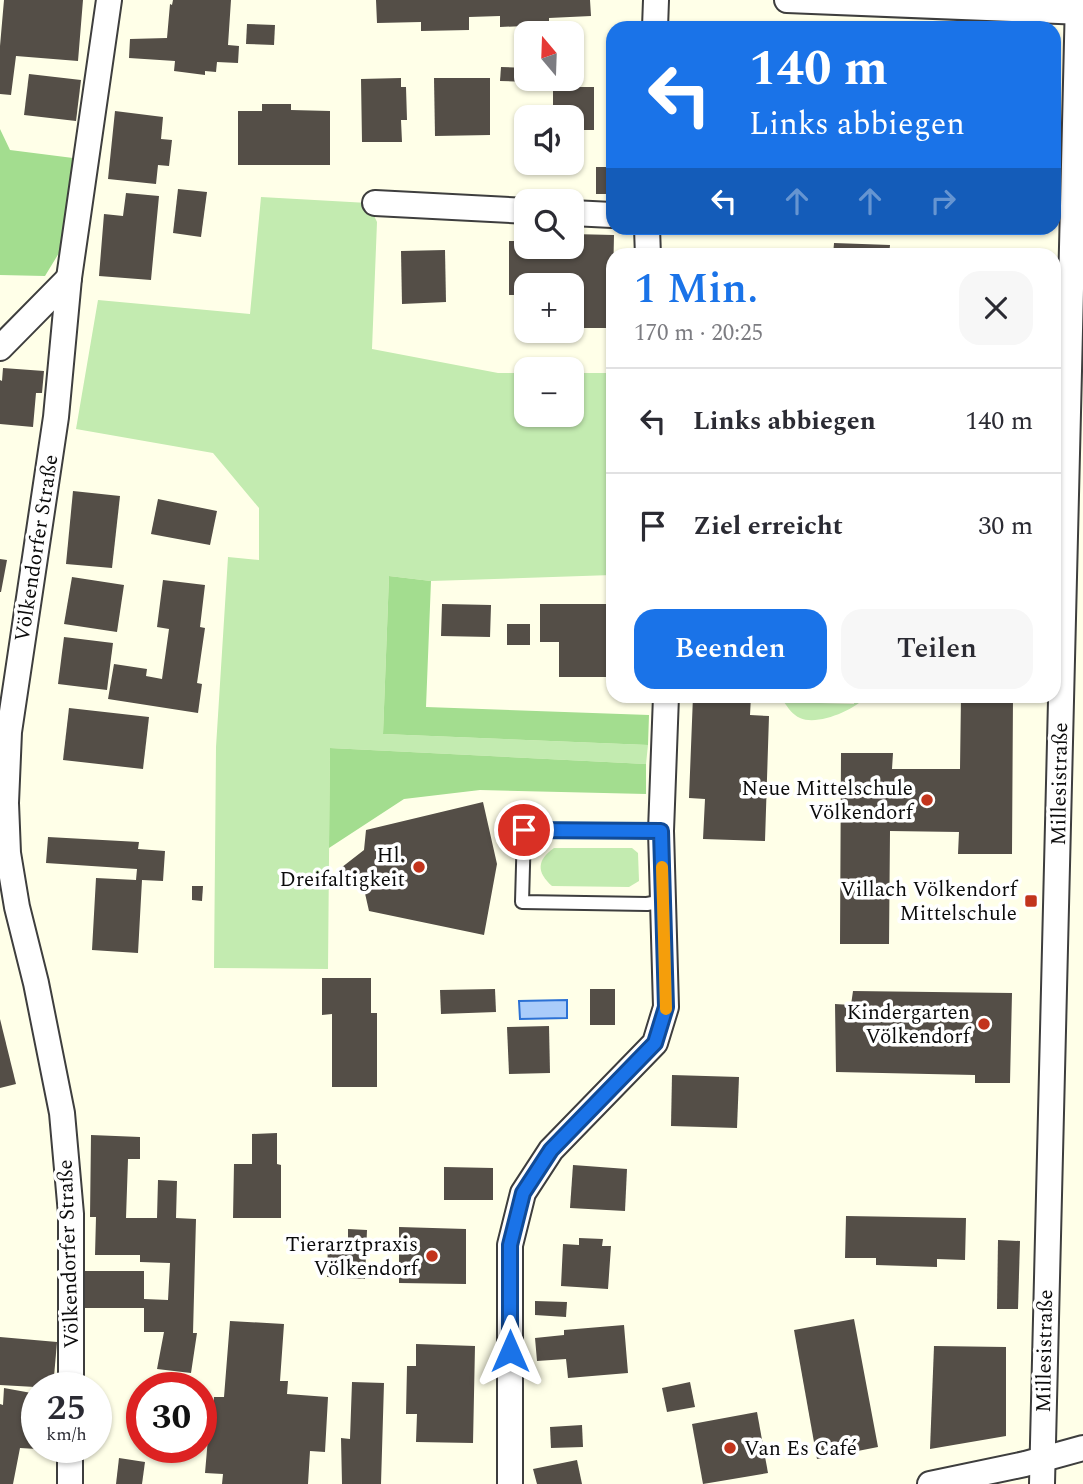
<!DOCTYPE html>
<html lang="de">
<meta charset="utf-8">
<style>
:root{--surface:#fff;--page:#f7f7f7;--text:#2b2b33;--muted:#7c7c81;--line:#e1e1e2;--accent:#1a73e8}
body{margin:0;font-family:Spectral,serif;background:var(--page);color:var(--text);height:100vh;display:flex;flex-direction:column;font-size:26px;white-space:nowrap}
*{box-sizing:border-box;margin:0}
p{font-size:23px;color:var(--muted)}
.icon{flex:none;width:38px;height:38px;fill:none;stroke:currentColor;stroke-width:2;stroke-linecap:round;stroke-linejoin:round}
.map{position:relative;flex:1;overflow:hidden}
.drawer{position:absolute;left:606px;top:248px;width:455px;height:455px;display:flex;flex-direction:column;background:var(--surface);border-radius:21px;box-shadow:0 2px 5px #0004}
.drawer>*{flex:none}
.guide{position:absolute;left:606px;top:21px;width:455px;height:214px;border-radius:21px;box-shadow:0 2px 5px #0004;background:#1a73e8;color:#fff;overflow:hidden}
.needle{width:46px;rotate:341deg}
.controls{position:absolute;left:514px;top:21px;display:grid;gap:14px}
.controls a{display:grid;place-items:center;width:70px;height:70px;border-radius:14px;background:var(--surface);box-shadow:0 2px 5px #0004;font-size:35px}
.speed{position:absolute;left:21px;top:1372px;display:flex;gap:14px;font-size:35px;font-weight:700;text-align:center}
.speed>*{display:grid;place-content:center;width:91px;height:91px;border-radius:50%;background:var(--surface);box-shadow:0 2px 5px #0004;line-height:1}
.speed small{font-size:18px;font-weight:400}
.speed .limit{border:10px solid #d22;background:#fff;color:#111}
.pin{position:absolute;display:grid;place-items:center;width:60px;height:60px;color:#fff;margin:-30px;border:4px solid #fff;border-radius:50%;box-shadow:0 2px 7px #0007}
.me{position:absolute;width:77px;margin:-38px;rotate:0deg;stroke-linejoin:round;filter:drop-shadow(0 0 5px #0008)}
.turn{display:flex;align-items:center;gap:24px;height:147px;padding:0 28px;font-size:32px}
.turn .icon{width:91px;height:91px;stroke-width:2.5}
.turn b{display:block;font-size:49px;line-height:60px}
.lanes{display:flex;align-items:center;height:66px;padding:0 28px;background:#0003;justify-content:center;gap:35px;direction:ltr}
.lanes .off{opacity:.35}
.round{display:grid;place-items:center;flex:none;width:74px;height:74px;border-radius:21px;background:var(--page)}
.summary{display:flex;align-items:center;justify-content:space-between;height:119px;padding:0 28px}
h1{font-size:42px;font-weight:600;line-height:52px;color:var(--accent)}
.cta{display:flex;gap:14px;margin-top:auto;padding:14px 28px}
.cta a{flex:1;height:80px;border-radius:21px;background:var(--accent);color:#fff;font-size:28px;font-weight:600;line-height:80px;text-align:center}
.cta a+a{background:var(--page);color:var(--text)}
ul{padding:0;list-style:none}
li{display:flex;align-items:center;gap:21px;height:105px;padding:0 28px;border-top:2px solid var(--line)}
li div{flex:1}
li b{display:block;font-size:26px}
li em{font-style:normal}
.map>svg:first-child{display:block}
.green{fill:#c3ebb0}
.forest{fill:#a3dd8f}
.water{fill:#aaccfa;stroke:#2c71d5;stroke-width:2}
.building{fill:#544e47}
.lines{fill:none;stroke-linecap:round;stroke-linejoin:round}
.lane-casing{stroke:#3e3e3e;stroke-width:16}
.street-casing{stroke:#3e3e3e;stroke-width:28}
.lane{stroke:#fff;stroke-width:12}
.street{stroke:#fff;stroke-width:24}
.route-casing{stroke:#114b97;stroke-width:18}
.route{stroke:#1a73e8;stroke-width:12}
.slow{stroke:#f59e0b;stroke-width:12}
.poi-dot{fill:#c2341c;stroke:#fff;stroke-width:2.5}
.labels{text-anchor:middle;stroke-width:7;stroke-linejoin:round;paint-order:stroke}
.street-label{font-size:21px;fill:#0b0b0b;stroke:#fff}
.poi-label{font-size:21px;fill:#0b0b0b;stroke:#fff;text-anchor:end}
</style>
<div class="map">
<svg width="1083" height="1484" viewBox="0 0 1083 1484">
<rect width="100%" height="100%" fill="#ffffe8"/>
<!-- green -->
<g class="green">
<polygon points="261,197 368,203 377,222 372,349 498,373 527,373 527,415 572,415 572,373 612,373 612,575 431,581 389,576 383,734 648,745 646,764 330,748 328,969 214,968 216,747 228,557 259,560 259,508 213,453 76,429 98,300 250,314"/>
<path d="M854,697H866C854,710 818,726 800,718C793,715 788,708 784,702L854,704Z"/>
<path d="M554,848H632L638,853L639,881L629,887L552,886C536,872 537,860 554,848Z"/>
</g>
<!-- forest -->
<g class="forest">
<polygon points="0,129 10,150 73,158 62,248 45,276 0,275"/>
<polygon points="389,576 431,581 426,707 649,715 648,745 383,734"/>
<polygon points="330,748 646,764 646,794 480,790 404,799 329,848"/>
</g>
<!-- water -->
<polygon class="water" points="567,1000 567,1018 520,1019 519,1001"/>
<!-- building -->
<g class="building">
<polygon points="4,0 83,0 78,61 16,56 11,95 0,94 0,46"/>
<polygon points="173,0 231,0 228,45 239,46 238,63 217,62 216,72 205,71 205,75 174,71 175,61 129,58 130,39 167,38 170,4 172,5"/>
<polygon points="376,0 590,0 591,16 549,18 549,25 500,27 500,16 469,17 469,30 421,31 421,22 377,23"/>
<polygon points="762,22 803,23 803,28 762,28"/>
<polygon points="247,24 275,25 274,45 246,44"/>
<polygon points="501,67 527,68 527,82 500,81"/>
<polygon points="29,74 81,80 76,121 24,115"/>
<polygon points="401,78 401,87 406,87 407,120 401,120 402,142 362,142 361,79"/>
<polygon points="434,78 490,78 490,135 435,136"/>
<polygon points="553,87 594,87 594,130 572,130 572,117 553,117"/>
<polygon points="262,104 291,104 291,110 330,111 330,165 238,165 238,111 262,111"/>
<polygon points="115,111 163,117 161,139 172,140 169,166 158,165 156,184 108,179"/>
<rect x="596" y="167" width="16" height="27"/>
<polygon points="178,189 207,192 201,237 173,233"/>
<polygon points="126,193 159,196 151,280 99,276 104,214 123,216"/>
<polygon points="572,234 614,235 612,328 572,328 572,285 527,285 527,295 509,295 509,241 527,241 527,247 572,247"/>
<polygon points="834,243 890,245 889,256 833,256"/>
<polygon points="445,250 446,302 402,304 401,251"/>
<polygon points="998,251 1041,253 1041,256 997,256"/>
<polygon points="3,368 44,371 42,393 36,393 33,427 0,424 0,380 2,381"/>
<polygon points="73,491 120,496 112,568 66,564"/>
<polygon points="158,499 217,511 210,545 151,534"/>
<polygon points="0,559 7,560 1,592 0,592"/>
<polygon points="72,577 124,585 117,632 64,624"/>
<polygon points="163,580 205,585 200,627 205,628 197,683 202,684 198,713 108,699 114,664 147,669 146,676 162,679 169,629 157,627"/>
<polygon points="442,604 491,605 490,637 441,636"/>
<polygon points="540,604 607,604 607,624 612,623 612,677 559,677 559,642 540,642"/>
<rect x="507" y="624" width="23" height="21"/>
<polygon points="64,637 113,643 107,690 58,684"/>
<polygon points="693,696 751,696 750,715 769,716 765,841 703,839 705,799 689,798"/>
<polygon points="961,696 1013,696 1012,854 958,854 959,832 890,831 889,944 840,944 841,753 893,753 892,769 960,769"/>
<polygon points="69,708 149,717 143,769 63,760"/>
<polygon points="483,802 497,864 484,935 369,911 364,889 337,871 364,850 366,830"/>
<polygon points="48,837 139,842 138,849 165,851 163,881 142,880 138,953 92,950 96,878 136,880 137,869 46,863"/>
<polygon points="192,886 203,886 202,901 192,900"/>
<polygon points="322,978 371,978 371,1013 377,1013 377,1087 332,1087 332,1014 322,1015"/>
<polygon points="495,989 496,1012 441,1014 440,990"/>
<rect x="590" y="989" width="25" height="36"/>
<polygon points="853,991 1012,993 1010,1083 975,1083 975,1075 836,1072 835,1004 851,1005"/>
<polygon points="0,1019 16,1084 0,1088"/>
<polygon points="549,1026 550,1073 509,1074 507,1027"/>
<polygon points="672,1075 739,1077 737,1128 671,1126"/>
<polygon points="277,1133 277,1164 281,1165 281,1218 233,1218 234,1164 252,1164 252,1134"/>
<polygon points="91,1135 140,1137 140,1159 128,1159 126,1218 157,1218 158,1180 177,1181 176,1218 196,1219 193,1333 197,1333 191,1373 157,1369 164,1332 144,1332 144,1308 85,1308 85,1271 144,1271 144,1299 168,1300 170,1263 140,1262 140,1255 95,1255 96,1217 90,1217"/>
<polygon points="573,1165 627,1169 625,1211 570,1208"/>
<polygon points="444,1167 493,1168 493,1200 444,1200"/>
<polygon points="846,1216 966,1218 965,1260 937,1259 937,1267 876,1265 876,1258 845,1258"/>
<polygon points="399,1227 466,1229 466,1284 399,1283"/>
<polygon points="348,1229 367,1230 365,1279 327,1277 328,1242 348,1243"/>
<polygon points="579,1238 603,1239 602,1246 611,1246 608,1289 561,1286 563,1244 579,1245"/>
<polygon points="998,1240 1020,1241 1018,1309 997,1309"/>
<polygon points="535,1301 567,1302 566,1317 535,1315"/>
<polygon points="854,1319 878,1447 817,1459 794,1330"/>
<polygon points="230,1321 284,1324 280,1381 288,1381 287,1394 328,1397 325,1452 310,1451 308,1484 222,1484 223,1474 205,1473 208,1438 211,1438 214,1397 224,1397"/>
<polygon points="624,1325 628,1373 568,1378 566,1359 537,1361 535,1338 564,1335 564,1330"/>
<polygon points="0,1337 57,1342 53,1388 0,1385"/>
<polygon points="416,1344 475,1346 473,1443 416,1442 417,1414 406,1414 407,1366 416,1366"/>
<polygon points="934,1346 1006,1347 1006,1436 930,1449"/>
<polygon points="352,1382 384,1383 381,1484 342,1484 341,1438 350,1439"/>
<polygon points="690,1382 695,1407 667,1412 662,1388"/>
<polygon points="4,1388 37,1394 33,1426 37,1426 37,1449 20,1448 13,1484 0,1484 0,1404 3,1405"/>
<polygon points="757,1412 768,1473 703,1484 692,1424"/>
<polygon points="582,1425 583,1447 551,1448 550,1427"/>
<polygon points="119,1458 145,1462 142,1484 116,1484"/>
<polygon points="577,1460 582,1484 537,1484 533,1469"/>
</g>
<g class="lines">
<defs>
<polyline id="lane" points="661,831 524,830 522,902 647,904 664,901"/>
<g id="street">
<polyline points="787,0 1083,12"/>
<polyline points="655,28 656,0"/>
<polyline points="375,203 527,211"/>
<polyline points="572,213 612,215"/>
<polyline points="647,228 648,256"/>
<polyline points="0,348 69,278"/>
<polyline points="71,1388 71,1214 62,1113 36,983 17,907 8,853 6,803 9,732 56,417 69,278 109,0"/>
<polyline points="70,1484 70,1447"/>
<polyline points="510,1484 510,1245 523,1193 551,1150 655,1043 666,1007 661,831 666,696"/>
<polyline points="930,1484 1025,1464 1083,1448"/>
<polyline points="1042,1484 1078,0"/>
</g>
</defs>
<!-- lane casing -->
<use href="#lane" class="lane-casing"/>
<!-- street casing -->
<use href="#street" class="street-casing"/>
<!-- lane -->
<use href="#lane" class="lane"/>
<!-- street -->
<use href="#street" class="street"/>
</g>
<g class="lines">
<defs>
<polyline id="route" points="510,1351 510,1245 523,1193 551,1150 655,1043 666,1007 661,831 524,830"/>
</defs>
<!-- route casing -->
<use href="#route" class="route-casing"/>
<!-- route -->
<use href="#route" class="route"/>
<!-- slow -->
<polyline class="slow" points="662,867 666,1009"/>
</g>
<!-- markers -->
<g class="poi-dot">
<circle cx="927" cy="800" r="7"/>
<circle cx="419" cy="867" r="7"/>
<rect x="1024" y="894" width="14" height="14" rx="3.5"/>
<circle cx="984" cy="1024" r="7"/>
<circle cx="432" cy="1256" r="7"/>
<circle cx="730" cy="1448" r="7"/>
</g>
<g class="labels">
<!-- street labels -->
<g class="street-label">
<text transform="translate(36 548) rotate(-81)" y="7">Völkendorfer Straße</text>
<text transform="translate(1059 784) rotate(-89)" y="7">Millesistraße</text>
<text transform="translate(68 1254) rotate(-92)" y="7">Völkendorfer Straße</text>
<text transform="translate(1044 1351) rotate(-89)" y="7">Millesistraße</text>
</g>
<!-- poi labels -->
<g class="poi-label">
<text x="913" y="795">Neue Mittelschule<tspan x="913" dy="24">Völkendorf</tspan></text>
<text x="405" y="862">Hl.<tspan x="405" dy="24">Dreifaltigkeit</tspan></text>
<text x="1017" y="896">Villach Völkendorf<tspan x="1017" dy="24">Mittelschule</tspan></text>
<text x="970" y="1019">Kindergarten<tspan x="970" dy="24">Völkendorf</tspan></text>
<text x="418" y="1251">Tierarztpraxis<tspan x="418" dy="24">Völkendorf</tspan></text>
<text x="744" y="1455" text-anchor="start">Van Es Café</text>
</g>
</g>
</svg>
<div class="controls">
<a><svg class="needle" viewBox="-14 -14 28 28"><path d="M0-13l5 13h-10z" fill="#e53935"/><path d="M0 13l5-13h-10z" fill="#7c7c81"/></svg></a>
<a><svg class="icon" aria-label="sound" viewBox="0 0 24 24"><path d="M4 9h4l5-4v14l-5-4H4zM17 9q2 3 0 6"/></svg></a>
<a><svg class="icon" aria-label="search" viewBox="0 0 24 24"><circle cx="10" cy="10" r="6"/><path d="M15 15l6 6"/></svg></a>
<a>+</a>
<a>−</a>
</div>
<div class="speed"><div>25<small>km/h</small></div><div class="limit">30</div></div>
<div class="pin" style="left:524px;top:830px;background:#d93025"><svg class="icon" aria-label="arrive" viewBox="0 0 24 24"><path d="M6 21V4h12l-3 4 3 4H6"/></svg></div>
<svg class="me" style="left:510px;top:1351px" viewBox="-20 -20 40 40"><path d="M0-17L14 15 0 8-14 15z" fill="#1a73e8" stroke="#fff" stroke-width="4"/></svg>
<div class="guide">
<div class="turn"><svg class="icon" aria-label="left" viewBox="0 0 24 24"><path d="M17 20v-9H6M10 6l-5 5 5 5"/></svg><div><b>140 m</b>Links abbiegen</div></div>
<div class="lanes"><svg class="icon" aria-label="left" viewBox="0 0 24 24"><path d="M17 20v-9H6M10 6l-5 5 5 5"/></svg><svg class="icon off" aria-label="ahead" viewBox="0 0 24 24"><path d="M12 20V5M6 11l6-6 6 6"/></svg><svg class="icon off" aria-label="ahead" viewBox="0 0 24 24"><path d="M12 20V5M6 11l6-6 6 6"/></svg><svg class="icon off" aria-label="right" viewBox="0 0 24 24"><path d="M7 20v-9h11M14 6l5 5-5 5"/></svg></div>
</div>
<section class="drawer">
<div class="summary"><div><h1>1 Min.</h1><p>170 m · 20:25</p></div><a class="round"><svg class="icon" aria-label="close" viewBox="0 0 24 24"><path d="M6 6l12 12M18 6L6 18"/></svg></a></div>
<ul>
<li><svg class="icon" aria-label="left" viewBox="0 0 24 24"><path d="M17 20v-9H6M10 6l-5 5 5 5"/></svg><div><b>Links abbiegen</b></div><em>140 m</em></li>
<li><svg class="icon" aria-label="arrive" viewBox="0 0 24 24"><path d="M6 21V4h12l-3 4 3 4H6"/></svg><div><b>Ziel erreicht</b></div><em>30 m</em></li>
</ul>
<div class="cta"><a>Beenden</a><a>Teilen</a></div>
</section>
</div>
